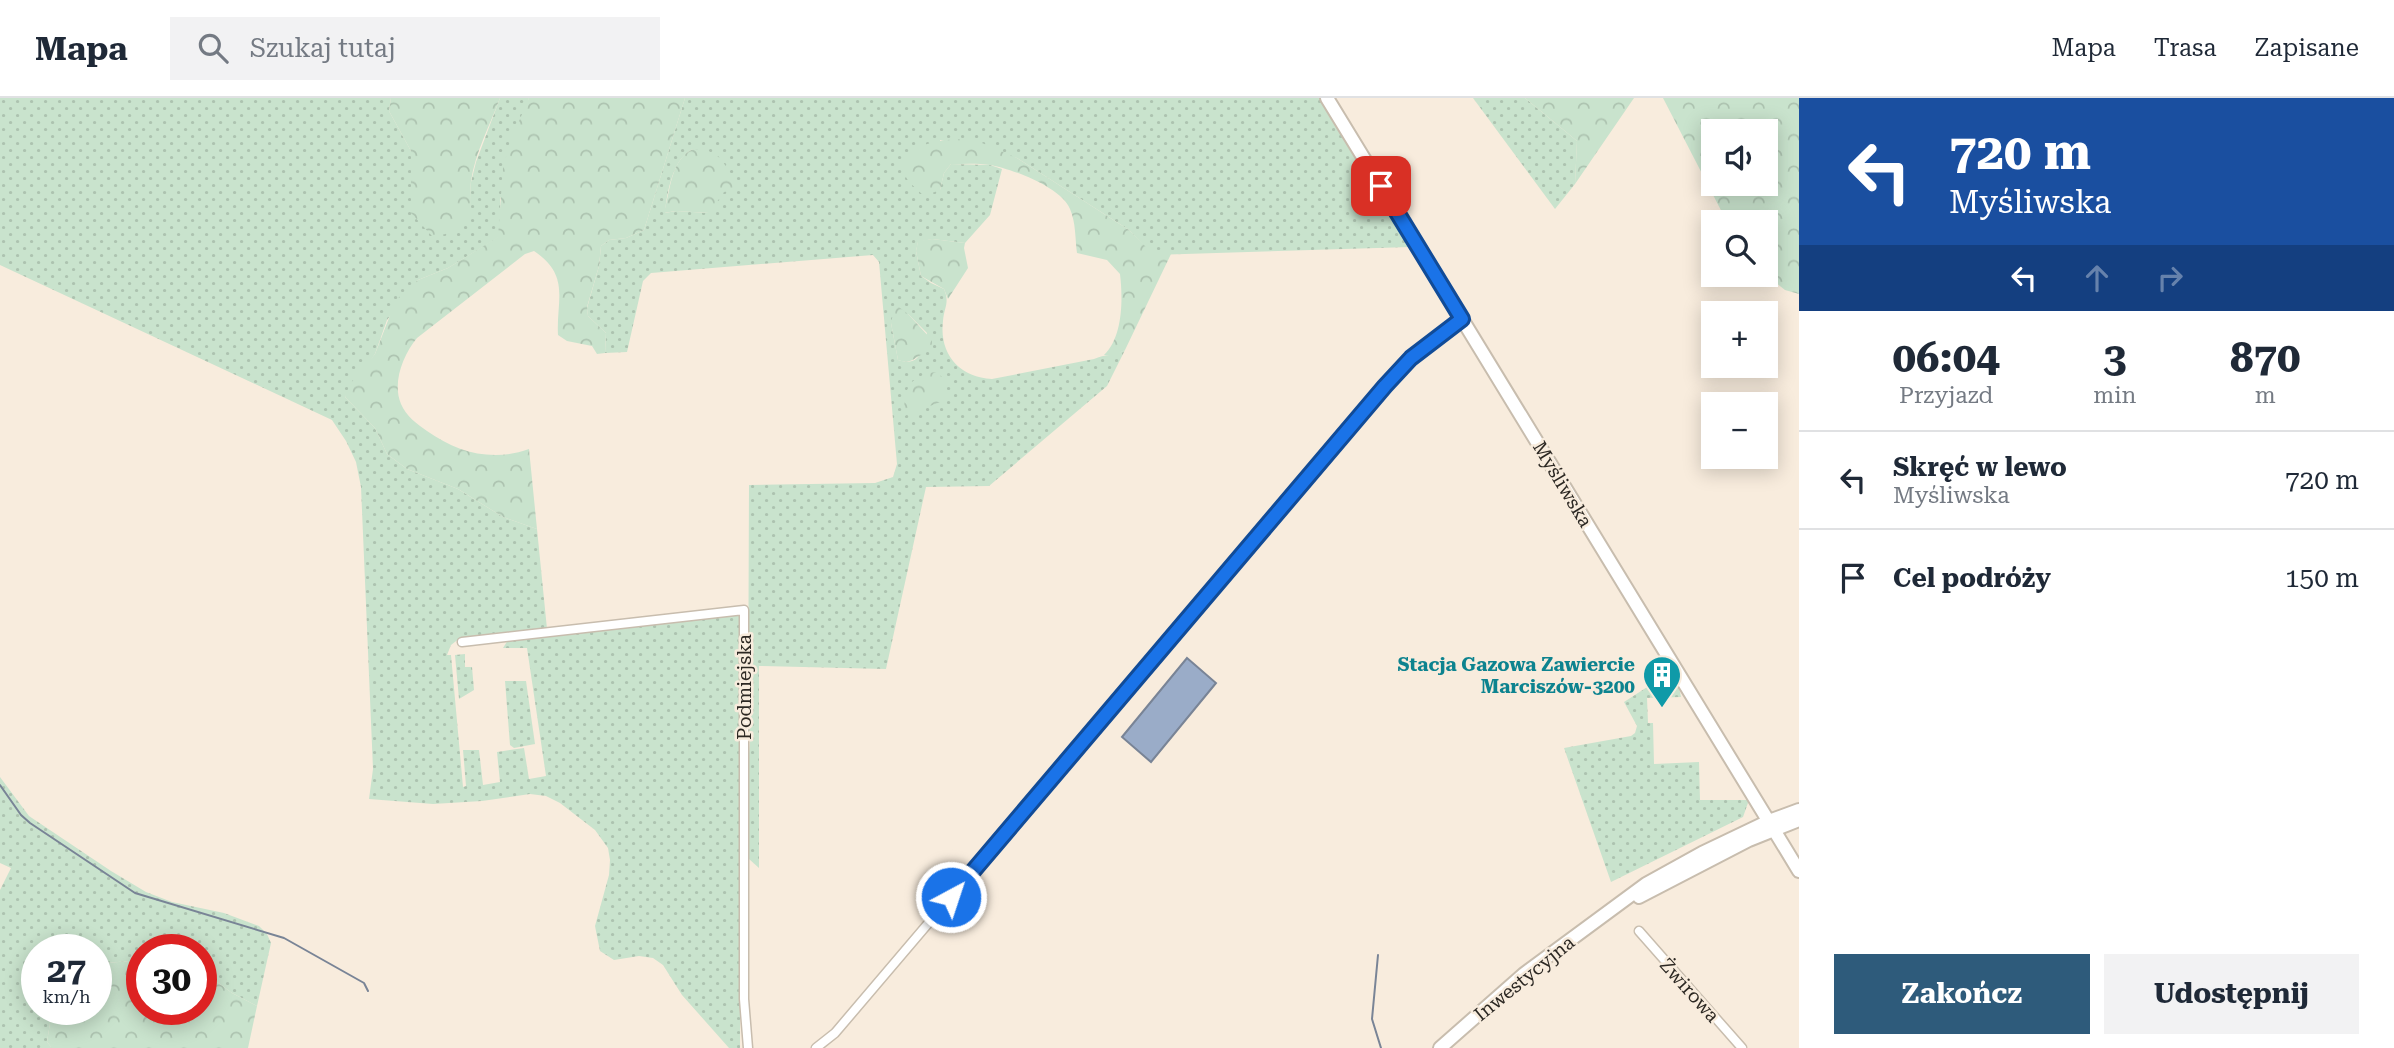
<!DOCTYPE html>
<html lang="pl">
<meta charset="utf-8">
<style>
:root{--surface:#fff;--page:#f2f2f3;--text:#1f2937;--muted:#747a83;--line:#e0e1e3;--accent:#2e5b7b}
body{margin:0;font-family:"Roboto Serif",serif;background:var(--page);color:var(--text);height:100vh;display:flex;flex-direction:column;font-size:26px;white-space:nowrap}
*{box-sizing:border-box;margin:0}
p{font-size:23px;color:var(--muted)}
.icon{flex:none;width:38px;height:38px;fill:none;stroke:currentColor;stroke-width:2;stroke-linecap:round;stroke-linejoin:round}
.map{position:relative;flex:1;overflow:hidden}
.details{display:flex;flex-direction:column;background:var(--surface);width:595px}
.details>*{flex:none}
.guide{background:#1a4fa0;color:#fff;overflow:hidden}
.controls{position:absolute;left:1701px;top:21px;display:grid;gap:14px}
.controls a{display:grid;place-items:center;width:77px;height:77px;border-radius:0px;background:var(--surface);box-shadow:0 4px 18px #0003;font-size:35px}
.speed{position:absolute;left:21px;top:836px;display:flex;gap:14px;font-size:35px;font-weight:700;text-align:center}
.speed>*{display:grid;place-content:center;width:91px;height:91px;border-radius:50%;background:var(--surface);box-shadow:0 4px 18px #0003;line-height:1}
.speed small{font-size:18px;font-weight:400}
.speed .limit{border:10px solid #d22;background:#fff;color:#111}
.pin{position:absolute;display:grid;place-items:center;width:60px;height:60px;color:#fff;margin:-30px;border-radius:14px;box-shadow:0 4px 10px #0006}
.me{position:absolute;width:77px;margin:-38px;rotate:40deg;stroke-linejoin:round;filter:drop-shadow(0 0 5px #0008)}
.turn{display:flex;align-items:center;gap:24px;height:147px;padding:0 35px;font-size:32px}
.turn .icon{width:91px;height:91px;stroke-width:2.5}
.turn b{display:block;font-size:49px;line-height:60px}
.lanes{display:flex;align-items:center;height:66px;padding:0 35px;background:#0003;justify-content:center;gap:35px;direction:ltr}
.lanes .off{opacity:.35}
.eta{display:flex;justify-content:space-evenly;align-items:center;height:119px;text-align:center}
.eta b{font-size:42px;font-weight:700;line-height:49px}
.button{display:flex;gap:14px;margin-top:auto;padding:14px 35px}
.button a{flex:1;height:80px;border-radius:0px;background:var(--accent);color:#fff;font-size:28px;font-weight:700;line-height:80px;text-align:center}
.button a+a{background:var(--page);color:var(--text)}
ul{padding:0;list-style:none}
li{display:flex;align-items:center;gap:21px;height:98px;padding:0 35px;border-top:2px solid var(--line)}
li div{flex:1}
li b{display:block;font-size:26px}
li em{font-style:normal}
header{display:flex;align-items:center;gap:42px;box-sizing:border-box;height:98px;padding:0 35px;background:var(--surface);border-bottom:2px solid var(--line)}
header strong{font-size:33px}
nav{display:flex;gap:38px;margin-inline-start:auto;font-size:24px}
.search{width:490px;height:63px;background:var(--page);display:flex;align-items:center;gap:18px;box-sizing:border-box;padding:0 24px;border-radius:0px;color:var(--muted);font-size:26px}
main{display:flex;flex:1;min-height:0}
.map>svg:first-child{display:block}
.grass{fill:url(#grass-dots);fill-rule:evenodd}
.forest{fill:url(#forest-crowns);fill-rule:evenodd}
.water{fill:#9aacc8;stroke:#798496;stroke-width:2}
.lines{fill:none;stroke-linecap:round;stroke-linejoin:round}
.stream{stroke:#798496;stroke-width:2}
.street-casing{stroke:#c8bdae;stroke-width:11}
.secondary-casing{stroke:#c8bdae;stroke-width:16}
.street{stroke:#fff;stroke-width:8}
.secondary{stroke:#fff;stroke-width:12}
.route-casing{stroke:#114b97;stroke-width:18}
.route{stroke:#1a73e8;stroke-width:12}
.labels{text-anchor:middle;stroke-width:5;stroke-linejoin:round;paint-order:stroke}
.street-label{font-size:19px;fill:#2c2823;stroke:#f8ecdd}
.culture-label{font-size:19px;font-weight:bold;fill:#0d838f;stroke:#f8ecdd;text-anchor:end}
</style>
<header>
<strong>Mapa</strong>
<div class="search"><svg class="icon" aria-label="search" viewBox="0 0 24 24"><circle cx="10" cy="10" r="6"/><path d="M15 15l6 6"/></svg>Szukaj tutaj</div>
<nav><a>Mapa</a><a>Trasa</a><a>Zapisane</a></nav>
</header>
<main>
<div class="map">
<svg width="1799" height="950" viewBox="0 0 1799 950">
<defs>
<pattern id="grass-dots" width="8" height="8" patternUnits="userSpaceOnUse" patternTransform="scale(1.75)"><rect width="8" height="8" fill="#c9e3cd"/><path d="M2 2h.1M6 6h.1" fill="none" stroke="#adc3b0" stroke-width="1.8" stroke-linecap="round"/></pattern>
<pattern id="forest-crowns" width="20" height="18" patternUnits="userSpaceOnUse" patternTransform="scale(1.75)"><rect width="20" height="18" fill="#c9e3cd"/><path d="M2 6a3 3 0 1 1 6 0M12 15a3 3 0 1 1 6 0" fill="none" stroke="#adc3b0"/></pattern>
</defs>
<rect width="100%" height="100%" fill="#f8ecdd"/>
<!-- grass -->
<g class="grass">
<polygon points="0,0 391,0 389,13 411,53 411,115 470,111 471,84 476,64 500,0 529,0 500,102 501,126 499,139 448,170 418,182 387,222 375,256 345,299 375,330 387,356 407,371 458,391 503,419 537,431 547,531 460,540 451,547 447,557 451,557 463,689 466,688 463,652 479,652 483,687 500,684 497,654 524,650 529,681 546,678 527,550 503,550 508,542 739,517 741,523 740,950 729,950 682,897 663,867 653,860 639,858 614,862 600,853 595,828 609,777 610,762 608,750 595,732 560,705 546,698 530,696 482,703 433,706 369,701 373,671 361,389 356,364 346,343 332,322 0,167"/>
<path d="M685,0H1320L1410,149L1153,157L1129,132L1017,60L940,42V92L944,75L951,66L990,67L1002,71L990,117L965,145L932,141L918,144L916,153L921,178L931,185L944,191C950,205 944,209 943,223C939,256 959,279 992,281L1094,261C1105,256 1114,258 1125,252L1107,288L989,388L926,389L886,571L759,568V770L749,761L747,676L750,645L748,635L749,387L875,385L893,379L897,366L879,164L873,157L651,175L643,183L627,254L605,255L606,235L588,218L587,210L599,168L601,148L609,142L626,140L644,132ZM693,51L709,115L676,113L665,115C667,94 673,60 693,51ZM908,216L927,235C921,253 921,269 898,262L891,225Z"/>
<polygon points="1473,0 1525,0 1577,43 1575,86 1555,111"/>
<polygon points="465,556 465,569 472,569 474,592 459,601 455,557"/>
<polygon points="1672,573 1678,584 1681,599 1647,600 1648,625 1653,625 1654,666 1699,664 1700,702 1749,702 1743,719 1611,784 1564,650 1631,638 1635,635 1637,628 1624,604"/>
<polygon points="505,583 526,583 535,646 514,650 510,647"/>
<polygon points="0,679 29,718 111,773 146,794 172,804 224,815 259,828 267,836 271,845 257,908 232,895 201,872 201,852 142,852 142,862 106,865 96,869 96,852 37,852 37,912 56,912 50,925 47,944 52,950 0,950 0,792 11,770 0,765"/>
</g>
<!-- forest -->
<g class="forest">
<path d="M391,0H500C490,27 475,55 471,83C470,92 472,103 470,111C465,128 449,138 432,138L411,115V53L389,13Z"/>
<path d="M529,0H685L644,132L626,140L609,142L601,148L599,168L587,209L588,218L606,235L605,255L597,256L592,248L567,243L558,237C556,202 571,178 534,153L525,156L417,240C403,257 392,285 401,306C406,318 417,326 427,333C458,355 493,364 529,351L537,431L503,419L458,391L407,371L387,356L375,330L345,299L350,286L375,256L396,202L418,182L448,170L498,139L503,70L510,44Z"/>
<polygon points="1525,0 1634,0 1575,86 1577,43"/>
<path d="M1663,0H1799V196L1785,192L1766,177V124H1727ZM1713,33H1766V86H1713Z"/>
<path d="M964,41L982,45L1017,60L1129,132L1153,156H1171L1125,252L1114,258L1104,257C1123,239 1123,201 1120,176L1107,162L1077,155C1075,140 1076,125 1070,111C1061,89 1012,71 990,67C977,65 963,66 951,66L944,75L940,92L924,98L909,84L901,71C910,44 939,42 964,41Z"/>
<path d="M693,51C722,51 726,68 737,91L724,94L709,115L676,113L664,115C670,93 671,61 693,51Z"/>
<polygon points="932,141 965,145 964,150 968,170 948,201 944,191 921,178 916,153 918,143"/>
<path d="M895,206L908,216L932,242C932,254 927,253 919,258C910,264 908,265 898,262L891,225Z"/>
<path d="M935,274L947,282V293L943,303L904,318C904,292 907,279 935,274Z"/>
<polygon points="142,862 142,912 201,912 201,872 232,895 257,908 248,950 52,950 47,944 50,925 56,912 96,912 96,869 106,865"/>
</g>
<!-- water -->
<polygon class="water" points="1187,560 1216,585 1151,664 1122,639"/>
<g class="lines">
<!-- stream -->
<g class="stream">
<polyline points="0,687 21,717 30,725 135,795 284,840 364,885 368,893"/>
<polyline points="1378,857 1372,921 1381,950"/>
</g>
<defs>
<g id="street">
<polyline points="462,544 744,512 744,901 748,950"/>
<polyline points="1639,833 1742,950"/>
<polyline points="816,950 835,935 1385,288 1411,260 1462,221"/>
</g>
<g id="secondary">
<polyline points="1327,0 1799,773"/>
<polyline points="1639,799 1749,742 1799,722"/>
<polyline points="1440,950 1524,876 1646,786 1702,755 1769,723 1799,712"/>
</g>
</defs>
<!-- street casing -->
<use href="#street" class="street-casing"/>
<!-- secondary casing -->
<use href="#secondary" class="secondary-casing"/>
<!-- street -->
<use href="#street" class="street"/>
<!-- secondary -->
<use href="#secondary" class="secondary"/>
</g>
<g class="lines">
<defs>
<polyline id="route" points="951,799 1385,288 1411,260 1462,221 1381,88"/>
</defs>
<!-- route casing -->
<use href="#route" class="route-casing"/>
<!-- route -->
<use href="#route" class="route"/>
</g>
<!-- icons -->
<defs>
<symbol id="building-pin" viewBox="-11 -11 22 30"><path d="M0 17L-7.5 6A9.5 9.5 0 1 1 7.5 6Z" fill="#0f9aa8" stroke="#f8ecdd"/><path d="M-4-6H4V6H1V3H-1V6H-4ZM-2.5-4.3h1.7v1.8h-1.7ZM.8-4.3h1.7v1.8H.8ZM-2.5-1h1.7V.8h-1.7ZM.8-1h1.7V.8H.8Z" fill="#fff"/></symbol>
</defs>
<g fill-rule="evenodd">
<use href="#building-pin" x="1640" y="555" width="44" height="60"/>
</g>
<g class="labels">
<!-- street labels -->
<g class="street-label">
<text transform="translate(1563 386) rotate(59)" y="7">Myśliwska</text>
<text transform="translate(744 589) rotate(-90)" y="7">Podmiejska</text>
<text transform="translate(1524 880) rotate(-39)" y="7">Inwestycyjna</text>
<text transform="translate(1690 892) rotate(48)" y="7">Żwirowa</text>
</g>
<!-- culture labels -->
<g class="culture-label">
<text x="1635" y="573">Stacja Gazowa Zawiercie<tspan x="1635" dy="22">Marciszów-3200</tspan></text>
</g>
</g>
</svg>
<div class="controls">
<a><svg class="icon" aria-label="sound" viewBox="0 0 24 24"><path d="M4 9h4l5-4v14l-5-4H4zM17 9q2 3 0 6"/></svg></a>
<a><svg class="icon" aria-label="search" viewBox="0 0 24 24"><circle cx="10" cy="10" r="6"/><path d="M15 15l6 6"/></svg></a>
<a>+</a>
<a>−</a>
</div>
<div class="speed"><div>27<small>km/h</small></div><div class="limit">30</div></div>
<div class="pin" style="left:1381px;top:88px;background:#d93025"><svg class="icon" aria-label="arrive" viewBox="0 0 24 24"><path d="M6 21V4h12l-3 4 3 4H6"/></svg></div>
<svg class="me" style="left:951px;top:799px" viewBox="-20 -20 40 40"><circle r="17" fill="#1a73e8" stroke="#fff" stroke-width="3"/><path d="M0-11L8 9 0 5-8 9z" fill="#fff"/></svg>
</div>
<section class="details">
<div class="guide">
<div class="turn"><svg class="icon" aria-label="left" viewBox="0 0 24 24"><path d="M17 20v-9H6M10 6l-5 5 5 5"/></svg><div><b>720 m</b>Myśliwska</div></div>
<div class="lanes"><svg class="icon" aria-label="left" viewBox="0 0 24 24"><path d="M17 20v-9H6M10 6l-5 5 5 5"/></svg><svg class="icon off" aria-label="ahead" viewBox="0 0 24 24"><path d="M12 20V5M6 11l6-6 6 6"/></svg><svg class="icon off" aria-label="right" viewBox="0 0 24 24"><path d="M7 20v-9h11M14 6l5 5-5 5"/></svg></div>
</div>
<div class="eta">
<div><b>06:04</b><p>Przyjazd</p></div>
<div><b>3</b><p>min</p></div>
<div><b>870</b><p>m</p></div>
</div>
<ul>
<li><svg class="icon" aria-label="left" viewBox="0 0 24 24"><path d="M17 20v-9H6M10 6l-5 5 5 5"/></svg><div><b>Skręć w lewo</b><p>Myśliwska</p></div><em>720 m</em></li>
<li><svg class="icon" aria-label="arrive" viewBox="0 0 24 24"><path d="M6 21V4h12l-3 4 3 4H6"/></svg><div><b>Cel podróży</b></div><em>150 m</em></li>
</ul>
<div class="button"><a>Zakończ</a><a>Udostępnij</a></div>
</section>
</main>
